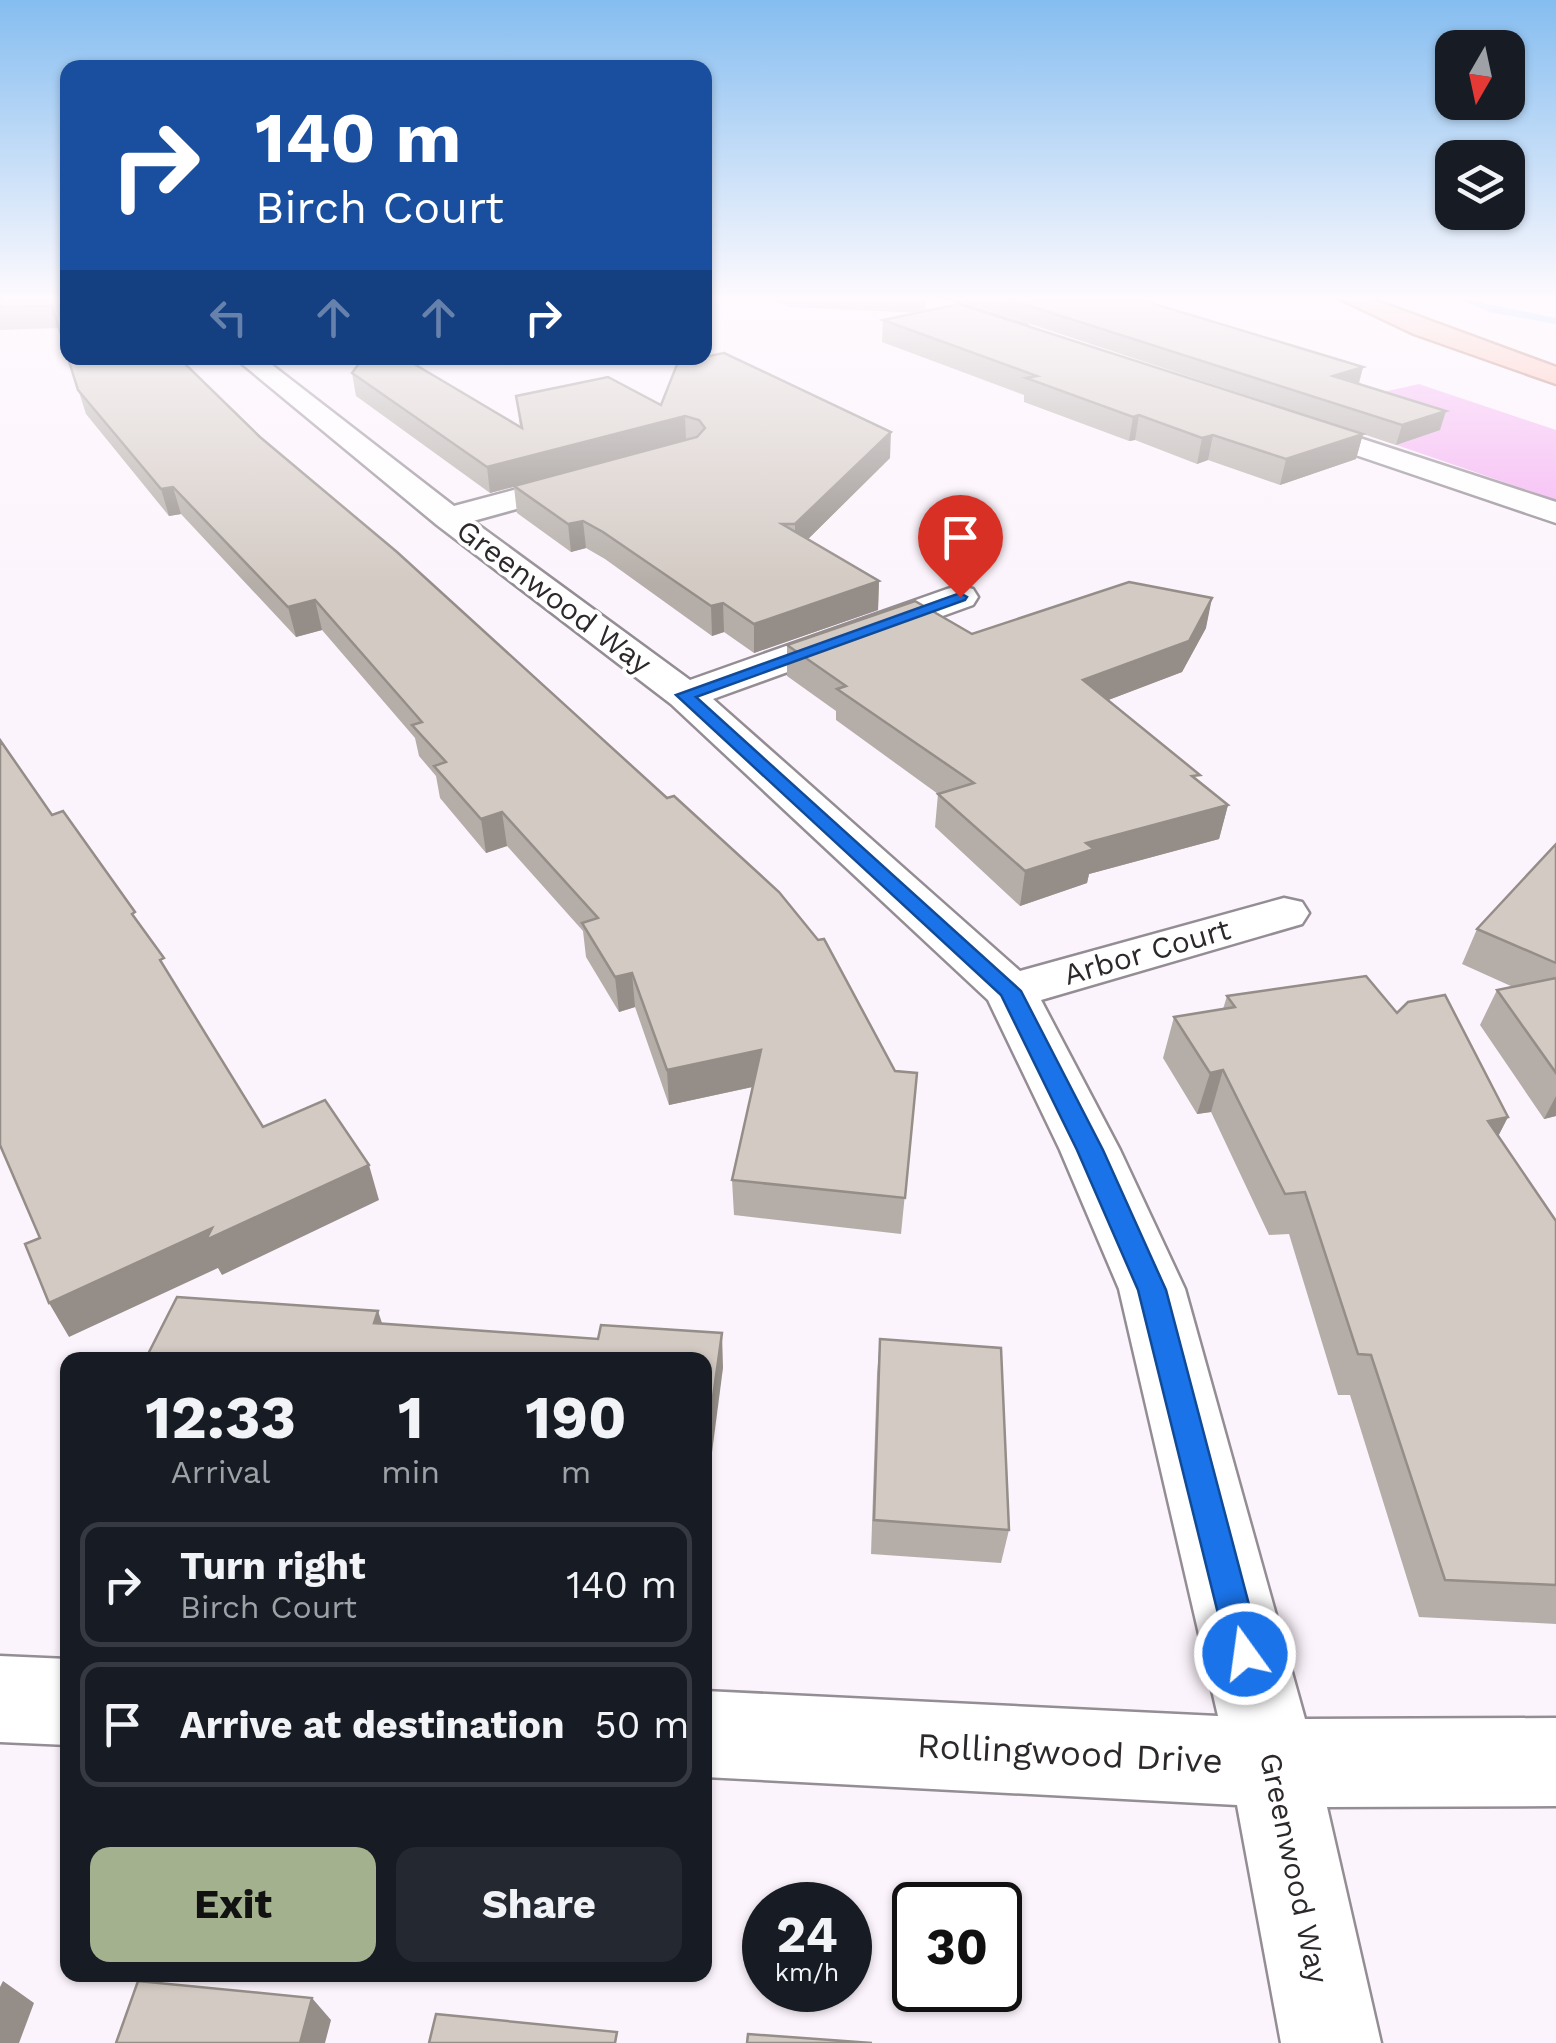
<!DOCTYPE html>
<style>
:root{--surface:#171b24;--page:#242831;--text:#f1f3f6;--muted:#9ea1a6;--line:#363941;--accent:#a4b18e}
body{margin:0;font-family:"Work Sans",sans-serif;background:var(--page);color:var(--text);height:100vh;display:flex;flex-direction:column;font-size:38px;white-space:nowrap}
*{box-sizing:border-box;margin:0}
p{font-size:32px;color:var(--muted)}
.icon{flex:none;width:55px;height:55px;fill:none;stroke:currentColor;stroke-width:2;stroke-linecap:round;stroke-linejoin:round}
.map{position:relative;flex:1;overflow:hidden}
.details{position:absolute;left:60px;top:1352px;width:652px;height:630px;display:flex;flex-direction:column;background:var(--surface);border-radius:20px;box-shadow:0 2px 8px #0004}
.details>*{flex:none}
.hud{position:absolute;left:60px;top:60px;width:652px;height:305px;border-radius:20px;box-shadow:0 2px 8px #0004;background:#1a4fa0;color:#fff;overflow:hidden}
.needle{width:65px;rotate:189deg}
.fabs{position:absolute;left:1435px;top:30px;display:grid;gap:20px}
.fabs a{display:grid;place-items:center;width:90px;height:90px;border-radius:20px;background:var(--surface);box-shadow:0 2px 8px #0004;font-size:50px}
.speed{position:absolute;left:742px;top:1882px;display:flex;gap:20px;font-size:50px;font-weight:700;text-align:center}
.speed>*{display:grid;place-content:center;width:130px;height:130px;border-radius:50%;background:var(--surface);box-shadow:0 2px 8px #0004;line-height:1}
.speed small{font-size:25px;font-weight:400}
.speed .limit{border:5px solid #111;border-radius:15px;background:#fff;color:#111}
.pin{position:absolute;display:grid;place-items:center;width:85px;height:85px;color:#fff;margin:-102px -42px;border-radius:50% 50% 50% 0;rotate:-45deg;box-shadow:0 0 10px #0007}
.pin .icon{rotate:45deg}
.me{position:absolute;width:110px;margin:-55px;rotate:346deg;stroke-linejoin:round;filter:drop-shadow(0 0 8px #0008)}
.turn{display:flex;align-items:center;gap:35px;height:210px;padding:0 30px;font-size:45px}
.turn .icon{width:130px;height:130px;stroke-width:2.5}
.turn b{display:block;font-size:70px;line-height:85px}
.lanes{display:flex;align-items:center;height:95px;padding:0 30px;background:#0003;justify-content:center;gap:50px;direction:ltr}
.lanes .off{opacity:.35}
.eta{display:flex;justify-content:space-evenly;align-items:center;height:170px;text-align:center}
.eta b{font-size:60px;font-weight:700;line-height:70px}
.primary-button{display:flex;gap:20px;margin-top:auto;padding:20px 30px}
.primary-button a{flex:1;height:115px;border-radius:20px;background:var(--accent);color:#111;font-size:40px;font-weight:700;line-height:115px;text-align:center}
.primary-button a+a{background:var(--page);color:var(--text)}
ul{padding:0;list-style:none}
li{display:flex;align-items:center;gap:30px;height:125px;margin:0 20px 15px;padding:0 10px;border:5px solid var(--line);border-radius:20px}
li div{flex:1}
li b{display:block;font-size:38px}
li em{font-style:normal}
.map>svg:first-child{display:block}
.green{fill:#f4b0f2}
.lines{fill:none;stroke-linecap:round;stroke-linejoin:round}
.stream{fill:#91cbfd;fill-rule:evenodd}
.minor-casing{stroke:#948d94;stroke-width:5}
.major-casing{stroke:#b06756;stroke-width:5}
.minor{fill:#fff;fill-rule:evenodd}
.major{fill:#fab8a7;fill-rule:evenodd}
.wall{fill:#b5aea8}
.shaded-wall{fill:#948d88}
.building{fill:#d3cac3;stroke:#948d88;stroke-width:2.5}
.route{fill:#1a73e8;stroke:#114b97;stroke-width:2.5}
.labels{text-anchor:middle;stroke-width:8;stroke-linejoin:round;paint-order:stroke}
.street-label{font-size:30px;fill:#2c282b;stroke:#fff}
.near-street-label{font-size:35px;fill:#2c282b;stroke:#fff}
</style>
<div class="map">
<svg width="1556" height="2043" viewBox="0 0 1556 2043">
<rect width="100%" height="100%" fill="#fcf4fc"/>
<!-- green -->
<polygon class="green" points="1419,384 1556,430 1556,500 1298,411"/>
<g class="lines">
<!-- stream -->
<polygon class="stream" points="1458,298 1556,318 1556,324 1489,312"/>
<defs>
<g id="minor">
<polygon points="905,298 940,298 1027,326 1030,331 1018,338 1009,336 908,303"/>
<polygon points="235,358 263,358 454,506 589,470 600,472 604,479 600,486 473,521 690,680 947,589 960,586 973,589 978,597 973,605 713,699 1020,971 1284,898 1302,902 1309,913 1302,924 1041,1000 1120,1150 1185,1289 1305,1719 1556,1718 1556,1806 1327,1807 1381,2043 1281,2043 1237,1805 705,1777 705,1691 1218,1716 1119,1289 1060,1150 988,1000 671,704 437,525"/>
<polygon points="1289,415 1556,502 1556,523 1279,429 1275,423 1279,417"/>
<polygon points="0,1656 68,1659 68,1745 0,1742"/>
</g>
<polygon id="major" points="1338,298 1369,298 1556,367 1556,384 1414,334"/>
</defs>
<!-- minor casing -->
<use href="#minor" class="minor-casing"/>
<!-- major casing -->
<use href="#major" class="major-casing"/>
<!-- minor -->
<use href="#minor" class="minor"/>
<!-- major -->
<use href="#major" class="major"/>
</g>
<!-- wall -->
<g class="wall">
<polygon points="0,298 68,298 59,328 0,330"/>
<polygon points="765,298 926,298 925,311 1338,426 952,298 1135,298 1363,367 1359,384 1440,430 1396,445 1363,434 1356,459 1280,485 1208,460 1197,464 1135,440 1129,441 1024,402 1024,395 882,342 883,320 919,313 789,307"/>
<polygon points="68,358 895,1071 917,1073 901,1234 734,1215 732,1180 753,1087 669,1105 635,1007 619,1012 586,957 583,931 507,846 486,853 440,798 436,776 419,756 415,738 322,630 296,637 181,514 169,516 86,414"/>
<polygon points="352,373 520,427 516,396 661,405 890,458 808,539 879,581 878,610 754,653 724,632 712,636 605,559 586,548 571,552 517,513 514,487 490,493 356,396"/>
<polygon points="1206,628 1182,672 1108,700 1199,782 1228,805 1219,839 1089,874 1087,883 1020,906 935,827 938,794 836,720 836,711 787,676 787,645 972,634"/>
<polygon points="1556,844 1556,1116 1544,1119 1480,1025 1497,990 1513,987 1462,964 1477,929"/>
<polygon points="1227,996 1397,1013 1508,1117 1498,1136 1556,1221 1556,1624 1419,1617 1350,1395 1338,1395 1289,1234 1269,1235 1211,1112 1197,1114 1163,1058 1174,1017 1223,1009"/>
<polygon points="880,1339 1009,1530 1001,1563 871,1554 877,1374"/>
</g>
<!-- shaded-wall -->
<g class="shaded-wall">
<polygon points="1363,367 1358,385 1333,376"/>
<polygon points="1446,411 1440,430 1396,445 1402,425"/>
<polygon points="1139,415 1135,440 1129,441 1133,417"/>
<polygon points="685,416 686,440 490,493 487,467"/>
<polygon points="891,432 890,458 795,552 795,524"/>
<polygon points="1363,434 1356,459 1280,485 1286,459"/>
<polygon points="1213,435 1208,460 1197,464 1202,438"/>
<polygon points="173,487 181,514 169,516 161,489"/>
<polygon points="583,521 586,548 571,552 568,524"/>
<polygon points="879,581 878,610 754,653 754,624"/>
<polygon points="1212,598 1206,628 1182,672 1077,712 1083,680"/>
<polygon points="315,600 322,630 296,637 288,607"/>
<polygon points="723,603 724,632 712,636 711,606"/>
<polygon points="1228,805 1219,839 1089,874 1087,883 1020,906 1025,871 1086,843"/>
<polygon points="502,812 507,846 486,853 481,819"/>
<polygon points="632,973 635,1007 619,1012 615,977"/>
<polygon points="761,1050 761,1085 669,1105 667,1070"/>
<polygon points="1223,1070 1211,1112 1197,1114 1210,1073"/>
<polygon points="1556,1096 1556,1116 1544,1119"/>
<polygon points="1508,1117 1487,1158 1488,1121"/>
<polygon points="369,1165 379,1200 222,1275 218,1268 69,1337 49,1303 212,1228"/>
<polygon points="378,1311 390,1347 374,1323"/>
<polygon points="722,1333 723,1368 705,1506 705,1455"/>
<polygon points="3,1981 34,2003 19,2043 0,2043 0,1987"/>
<polygon points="312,1998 331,2020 325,2043 300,2043"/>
</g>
<!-- building -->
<g class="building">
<polygon points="0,298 68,298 68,356 52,306 0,307"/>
<polygon points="1005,298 1135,298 1363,367 1333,376 1446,411 1402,425"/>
<polygon points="959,304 1363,434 1286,459 1213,435 1202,438 1139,415 1133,417 1026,378 1037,376 883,320"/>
<polygon points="724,353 891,432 795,524 782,524 879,581 754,624 723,603 711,606 603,532 583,521 568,524 514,486 697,437 705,428 699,420 685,416 487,467 352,373 363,358 404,358 522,428 516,396 608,377 661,405 678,362"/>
<polygon points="68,358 179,358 260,437 397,552 667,798 674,796 779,892 818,940 824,939 895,1071 917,1073 905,1198 732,1180 761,1050 667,1070 632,973 615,977 582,923 598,918 502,812 481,819 434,766 446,762 412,725 422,722 315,600 288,607 173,487 161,489 78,390"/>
<polygon points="1129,582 1212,598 1189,641 1083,680 1200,775 1192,776 1228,805 1086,843 1094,849 1025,871 938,794 974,783 837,689 846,686 787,645 915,601 972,634"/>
<polygon points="0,740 52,815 63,811 135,912 132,914 164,958 160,960 263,1127 325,1100 369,1165 206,1240 212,1228 49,1303 25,1244 40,1238 0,1145"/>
<polygon points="1556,844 1556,963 1477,929"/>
<polygon points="1366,976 1397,1013 1408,1002 1445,995 1508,1117 1488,1121 1556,1221 1556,1585 1445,1580 1371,1355 1358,1354 1305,1192 1285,1194 1223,1070 1210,1073 1174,1017 1235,1007 1227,996"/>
<polygon points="1556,978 1556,1073 1497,990"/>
<polygon points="177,1297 378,1311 374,1323 598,1339 601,1325 722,1333 705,1455 705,1360 145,1360"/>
<polygon points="880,1339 1001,1348 1009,1530 874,1520"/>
<polygon points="138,1981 312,1998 300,2043 116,2043"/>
<polygon points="436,2014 617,2032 615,2043 429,2043"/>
<polygon points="748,2034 872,2043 747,2043"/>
</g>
<!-- sky -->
<linearGradient id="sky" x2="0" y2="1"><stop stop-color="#85bdf0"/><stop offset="0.51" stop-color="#fefafe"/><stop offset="1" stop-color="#fefafe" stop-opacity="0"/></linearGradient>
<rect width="1556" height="584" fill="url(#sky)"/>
<!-- route -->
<polygon class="route" points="960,593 967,597 965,600 696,697 1021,991 1103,1150 1166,1290 1262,1654 1257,1666 1245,1671 1233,1666 1228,1654 1138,1290 1077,1150 1001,995 676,695"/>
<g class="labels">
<!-- street labels -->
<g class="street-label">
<text transform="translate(554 597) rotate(37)" y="10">Greenwood Way</text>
<text transform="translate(1147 952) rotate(-16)" y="10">Arbor Court</text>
<text transform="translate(1294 1868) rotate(78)" y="10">Greenwood Way</text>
</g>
<!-- near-street labels -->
<g class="near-street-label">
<text transform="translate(1070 1753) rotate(3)" y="12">Rollingwood Drive</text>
</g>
</g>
</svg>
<div class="fabs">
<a><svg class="needle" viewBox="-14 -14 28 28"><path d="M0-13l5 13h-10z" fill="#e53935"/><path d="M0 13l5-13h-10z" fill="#9ea1a6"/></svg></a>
<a><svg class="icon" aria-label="layers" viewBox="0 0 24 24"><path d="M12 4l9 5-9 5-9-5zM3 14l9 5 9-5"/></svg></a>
</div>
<div class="speed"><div>24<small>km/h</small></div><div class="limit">30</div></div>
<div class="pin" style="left:960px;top:597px;background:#d93025"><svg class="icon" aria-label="arrive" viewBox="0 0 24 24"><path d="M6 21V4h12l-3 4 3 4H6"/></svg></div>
<svg class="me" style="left:1245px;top:1654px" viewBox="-20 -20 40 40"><circle r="17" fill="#1a73e8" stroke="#fff" stroke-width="3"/><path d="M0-11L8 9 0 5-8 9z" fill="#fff"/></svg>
<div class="hud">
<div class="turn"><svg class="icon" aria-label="right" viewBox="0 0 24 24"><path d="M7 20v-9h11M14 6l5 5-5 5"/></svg><div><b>140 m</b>Birch Court</div></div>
<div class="lanes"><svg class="icon off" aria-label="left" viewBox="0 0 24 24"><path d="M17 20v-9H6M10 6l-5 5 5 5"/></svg><svg class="icon off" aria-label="ahead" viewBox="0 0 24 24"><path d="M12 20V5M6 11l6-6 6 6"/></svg><svg class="icon off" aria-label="ahead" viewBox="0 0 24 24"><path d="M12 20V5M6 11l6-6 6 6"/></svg><svg class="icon" aria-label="right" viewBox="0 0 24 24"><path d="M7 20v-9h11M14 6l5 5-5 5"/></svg></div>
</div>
<section class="details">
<div class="eta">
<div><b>12:33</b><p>Arrival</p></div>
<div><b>1</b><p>min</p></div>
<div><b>190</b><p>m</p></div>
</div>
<ul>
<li><svg class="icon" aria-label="right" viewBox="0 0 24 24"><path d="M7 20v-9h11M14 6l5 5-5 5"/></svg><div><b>Turn right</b><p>Birch Court</p></div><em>140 m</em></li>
<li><svg class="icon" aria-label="arrive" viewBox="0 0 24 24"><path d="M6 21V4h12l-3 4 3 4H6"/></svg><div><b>Arrive at destination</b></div><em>50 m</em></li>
</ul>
<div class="primary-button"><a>Exit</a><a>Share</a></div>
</section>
</div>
